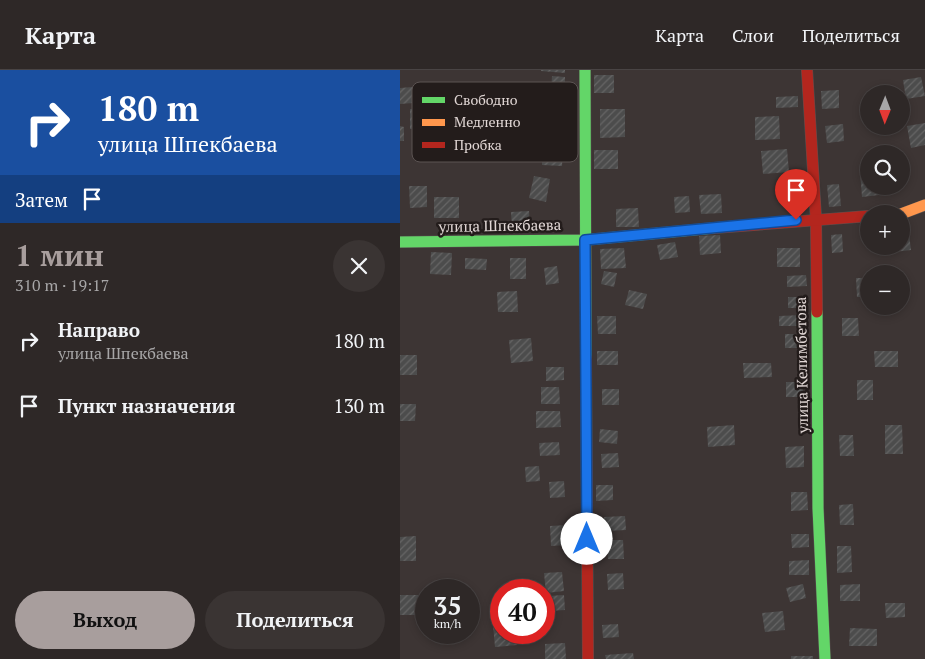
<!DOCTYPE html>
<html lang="ru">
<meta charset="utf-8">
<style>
:root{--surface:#2e2827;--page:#3a3433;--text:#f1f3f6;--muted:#a7a6a7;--line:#494444;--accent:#a89e9d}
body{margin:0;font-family:"PT Serif",serif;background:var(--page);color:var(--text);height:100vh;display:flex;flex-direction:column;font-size:19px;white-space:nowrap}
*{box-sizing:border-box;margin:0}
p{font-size:16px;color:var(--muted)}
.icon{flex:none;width:28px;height:28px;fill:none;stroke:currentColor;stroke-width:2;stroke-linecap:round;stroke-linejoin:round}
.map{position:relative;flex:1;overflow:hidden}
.side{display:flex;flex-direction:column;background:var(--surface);width:400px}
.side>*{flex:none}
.guide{background:#1a4fa0;color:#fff;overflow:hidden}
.needle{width:32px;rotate:181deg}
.buttons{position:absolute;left:460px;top:15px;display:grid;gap:10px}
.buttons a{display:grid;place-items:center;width:50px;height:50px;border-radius:50%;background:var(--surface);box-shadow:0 2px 8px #0003,0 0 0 1px var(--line);font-size:25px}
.speed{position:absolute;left:15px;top:509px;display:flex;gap:10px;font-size:25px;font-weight:700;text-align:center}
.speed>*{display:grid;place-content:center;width:65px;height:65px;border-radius:50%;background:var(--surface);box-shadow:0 2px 8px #0003,0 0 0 1px var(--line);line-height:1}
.speed small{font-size:12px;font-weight:400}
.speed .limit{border:8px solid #d22;background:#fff;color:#111}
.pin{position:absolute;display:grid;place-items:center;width:42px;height:42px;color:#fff;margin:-51px -21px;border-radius:50% 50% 50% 0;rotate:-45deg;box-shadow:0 0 5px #0007}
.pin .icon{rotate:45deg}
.me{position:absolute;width:55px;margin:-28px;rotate:0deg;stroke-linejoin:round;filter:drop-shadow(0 0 4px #0008)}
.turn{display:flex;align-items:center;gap:18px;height:105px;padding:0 15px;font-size:22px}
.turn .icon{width:65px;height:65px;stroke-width:2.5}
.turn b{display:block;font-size:35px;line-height:42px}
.then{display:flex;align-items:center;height:48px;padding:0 15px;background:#0003;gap:10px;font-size:19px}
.round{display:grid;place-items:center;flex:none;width:52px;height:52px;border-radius:26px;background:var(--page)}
.headline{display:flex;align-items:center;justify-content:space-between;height:85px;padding:0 15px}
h1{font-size:30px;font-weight:600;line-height:38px;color:var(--accent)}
.cta{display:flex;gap:10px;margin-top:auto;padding:10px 15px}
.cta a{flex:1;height:58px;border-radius:30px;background:var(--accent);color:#111;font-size:20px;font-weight:600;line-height:58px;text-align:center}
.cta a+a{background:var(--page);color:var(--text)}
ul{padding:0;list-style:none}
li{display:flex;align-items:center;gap:15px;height:65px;padding:0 15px}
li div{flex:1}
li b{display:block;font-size:19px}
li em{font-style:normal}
header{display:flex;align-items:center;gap:30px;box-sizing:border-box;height:70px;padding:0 25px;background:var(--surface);border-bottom:1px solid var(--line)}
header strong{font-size:24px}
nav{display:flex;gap:28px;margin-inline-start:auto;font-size:18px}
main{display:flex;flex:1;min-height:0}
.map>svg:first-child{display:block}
.building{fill:url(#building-hatch)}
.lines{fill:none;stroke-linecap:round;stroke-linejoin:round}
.fast-casing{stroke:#595251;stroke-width:12}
.slow-casing{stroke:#595251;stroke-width:12}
.jam-casing{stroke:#595251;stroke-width:12}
.fast{stroke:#63d668;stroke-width:11}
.slow{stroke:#ff974d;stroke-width:11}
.jam{stroke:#b3261e;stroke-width:11}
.route-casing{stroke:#114b97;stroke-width:12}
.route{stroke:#1a73e8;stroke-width:9}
.labels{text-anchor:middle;stroke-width:5;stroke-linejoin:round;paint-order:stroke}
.street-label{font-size:15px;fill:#e1d7d5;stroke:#231c1b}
.key{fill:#231c1b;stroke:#5c5453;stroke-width:1}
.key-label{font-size:14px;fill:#e1d7d5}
</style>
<header>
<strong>Карта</strong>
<nav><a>Карта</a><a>Слои</a><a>Поделиться</a></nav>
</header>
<main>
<section class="side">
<div class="guide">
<div class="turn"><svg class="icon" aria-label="right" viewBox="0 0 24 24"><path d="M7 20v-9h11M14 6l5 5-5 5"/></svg><div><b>180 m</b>улица Шпекбаева</div></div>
<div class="then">Затем<svg class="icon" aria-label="arrive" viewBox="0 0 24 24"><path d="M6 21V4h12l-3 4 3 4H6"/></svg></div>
</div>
<div class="headline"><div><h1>1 мин</h1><p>310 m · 19:17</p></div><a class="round"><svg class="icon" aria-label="close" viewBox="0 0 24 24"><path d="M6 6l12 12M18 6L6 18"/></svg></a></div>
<ul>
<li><svg class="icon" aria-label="right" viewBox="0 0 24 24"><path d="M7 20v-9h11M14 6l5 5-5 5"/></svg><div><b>Направо</b><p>улица Шпекбаева</p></div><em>180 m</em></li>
<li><svg class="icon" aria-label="arrive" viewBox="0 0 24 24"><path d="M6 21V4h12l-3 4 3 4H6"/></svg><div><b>Пункт назначения</b></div><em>130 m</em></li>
</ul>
<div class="cta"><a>Выход</a><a>Поделиться</a></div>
</section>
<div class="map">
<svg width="525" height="589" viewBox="0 0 525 589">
<defs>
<pattern id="building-hatch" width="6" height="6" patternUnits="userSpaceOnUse" patternTransform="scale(1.25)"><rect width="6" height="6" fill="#4c4c4c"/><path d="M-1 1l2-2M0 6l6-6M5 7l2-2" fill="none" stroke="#666565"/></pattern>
</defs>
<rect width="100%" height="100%" fill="#3d3534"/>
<!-- building -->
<g class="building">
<polygon points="141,0 165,0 165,3 141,1"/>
<rect x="194" y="5" width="20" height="18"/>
<polygon points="152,6 165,7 165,22 151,21"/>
<polygon points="521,7 525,26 506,29 503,10"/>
<polygon points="12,17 13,33 0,34 0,18"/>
<polygon points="439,20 439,38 422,39 421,21"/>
<polygon points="398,26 398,37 376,38 376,27"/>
<rect x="10" y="39" width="19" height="20"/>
<polygon points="200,39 225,39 225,67 200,68"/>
<polygon points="379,46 380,69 355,70 355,47"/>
<polygon points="525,53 525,75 511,78 507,56"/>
<polygon points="443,54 444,71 427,73 425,56"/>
<polygon points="0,56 4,57 4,71 0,71"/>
<polygon points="142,77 163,77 162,96 142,95"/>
<polygon points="387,79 389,102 363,104 361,81"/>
<rect x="194" y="80" width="24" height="19"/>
<polygon points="460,100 469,100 469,116 478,116 479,125 462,127"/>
<polygon points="134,106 150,109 146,132 129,128"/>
<polygon points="439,114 441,136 429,137 427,115"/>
<polygon points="9,116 27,116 27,137 10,138"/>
<polygon points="402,117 404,137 390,138 388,119"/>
<polygon points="321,124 322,143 301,144 299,125"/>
<polygon points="289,126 290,142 275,143 274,127"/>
<rect x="34" y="127" width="25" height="21"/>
<polygon points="238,138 239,157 216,157 216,139"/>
<polygon points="129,141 130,156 112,158 111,142"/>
<polygon points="442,164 443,182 432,183 431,165"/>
<polygon points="509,164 511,180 494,182 493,176 501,176 501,165"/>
<polygon points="320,165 321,183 300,185 299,166"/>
<polygon points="275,172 278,187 260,190 257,175"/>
<polygon points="224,178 226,198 201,199 200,179"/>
<rect x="377" y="178" width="23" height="19"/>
<polygon points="31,182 52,183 51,205 30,204"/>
<polygon points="65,188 87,189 86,200 65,199"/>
<rect x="110" y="188" width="16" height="21"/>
<polygon points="157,196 159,213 146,215 144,198"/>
<polygon points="204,201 217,203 214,217 201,214"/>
<polygon points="406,205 407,216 387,217 387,206"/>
<polygon points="456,208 469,208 469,227 457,227"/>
<polygon points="229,220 247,224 243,239 225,235"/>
<polygon points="117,221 118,242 98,242 97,222"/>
<rect x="388" y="227" width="17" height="11"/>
<polygon points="403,245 403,256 379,256 379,246"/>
<polygon points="197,246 216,246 216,264 198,264"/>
<polygon points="442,248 458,248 459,266 442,266"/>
<polygon points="385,264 400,264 401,278 385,278"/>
<polygon points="131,268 133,291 111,293 109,270"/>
<rect x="197" y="281" width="21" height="14"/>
<polygon points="474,281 498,281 498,297 475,297"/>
<rect x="0" y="285" width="17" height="20"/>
<polygon points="343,293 371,293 372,307 344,308"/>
<polygon points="146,297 164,297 164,310 146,311"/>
<rect x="457" y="310" width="16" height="20"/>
<rect x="386" y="312" width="17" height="15"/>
<polygon points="141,317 159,317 160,334 141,334"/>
<rect x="202" y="319" width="17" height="16"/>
<polygon points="0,334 16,334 15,351 0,351"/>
<polygon points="136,341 160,341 161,357 136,358"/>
<polygon points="334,355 335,375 308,377 307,357"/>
<polygon points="485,355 502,355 503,384 485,384"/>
<polygon points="200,359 218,361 217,374 199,372"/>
<polygon points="439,365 453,365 454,386 440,386"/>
<polygon points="159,372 160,385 140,386 139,373"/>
<polygon points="404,376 404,397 386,398 385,377"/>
<polygon points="218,383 219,397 202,398 201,384"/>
<polygon points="139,396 140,411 126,412 125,397"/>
<polygon points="164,411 165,427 150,428 149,412"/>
<polygon points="196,415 213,415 213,430 196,431"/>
<polygon points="391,422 407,422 408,440 391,441"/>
<polygon points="453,434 454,455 440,455 439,435"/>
<polygon points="225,446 226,460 205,461 204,447"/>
<polygon points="167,455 168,475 151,476 150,456"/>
<polygon points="391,464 409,464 409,477 392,478"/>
<polygon points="16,466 16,491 0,491 0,467"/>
<polygon points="207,470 223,470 224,489 208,489"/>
<polygon points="437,476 451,476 452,502 437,503"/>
<polygon points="409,490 409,505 389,505 389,491"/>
<polygon points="162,502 164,521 146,523 144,503"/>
<polygon points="223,503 224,519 208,520 207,504"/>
<polygon points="403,514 406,528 390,532 386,518"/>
<polygon points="460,514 460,531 440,531 440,515"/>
<rect x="0" y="525" width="23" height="20"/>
<polygon points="164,525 165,540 149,541 148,526"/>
<polygon points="485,533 505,533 505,547 486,548"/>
<polygon points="383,541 385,560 365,562 362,543"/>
<polygon points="101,554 101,562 116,562 117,575 95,577 93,555"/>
<polygon points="218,554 219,567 203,568 202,555"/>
<polygon points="450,558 477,559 477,576 449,576"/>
<polygon points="165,573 166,589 145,589 145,574"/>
<polygon points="233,583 234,589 206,589 205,585"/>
<rect x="391" y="586" width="22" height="3"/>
</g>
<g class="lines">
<defs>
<g id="fast">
<polyline points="185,0 186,287"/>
<polyline points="0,172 185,170 314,158"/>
<polyline points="417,242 418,438 425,589"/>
</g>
<polyline id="slow" points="501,144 525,135"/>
<g id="jam">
<polyline points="407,0 416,149 417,242"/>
<polyline points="314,158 469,146"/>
<polyline points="186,287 188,589"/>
</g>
</defs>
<!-- fast casing -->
<use href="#fast" class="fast-casing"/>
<!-- slow casing -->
<use href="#slow" class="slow-casing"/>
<!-- jam casing -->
<use href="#jam" class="jam-casing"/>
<!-- fast -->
<use href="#fast" class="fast"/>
<!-- slow -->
<use href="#slow" class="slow"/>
<!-- jam -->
<use href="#jam" class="jam"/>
</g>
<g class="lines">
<defs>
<polyline id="route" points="187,469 185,170 396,150"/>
</defs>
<!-- route casing -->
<use href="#route" class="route-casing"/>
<!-- route -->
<use href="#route" class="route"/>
</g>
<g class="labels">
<!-- street labels -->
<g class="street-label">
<text transform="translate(100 156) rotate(-1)" y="5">улица Шпекбаева</text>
<text transform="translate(402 295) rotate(-91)" y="5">улица Келимбетова</text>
</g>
</g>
<!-- legend -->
<rect x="12" y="12" width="166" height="80" rx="8" class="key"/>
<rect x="22" y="27" width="23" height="6" fill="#63d668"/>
<rect x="22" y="49" width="23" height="7" fill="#ff974d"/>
<rect x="22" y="72" width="23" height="6" fill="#b3261e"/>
<g class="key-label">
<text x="54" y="35">Свободно</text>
<text x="54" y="57">Медленно</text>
<text x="54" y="80">Пробка</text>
</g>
</svg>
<div class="buttons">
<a><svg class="needle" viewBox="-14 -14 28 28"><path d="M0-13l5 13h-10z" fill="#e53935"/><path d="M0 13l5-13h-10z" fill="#a7a6a7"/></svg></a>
<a><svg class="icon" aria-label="search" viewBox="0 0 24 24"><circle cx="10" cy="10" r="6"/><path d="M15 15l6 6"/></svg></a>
<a>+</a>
<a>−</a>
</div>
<div class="speed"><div>35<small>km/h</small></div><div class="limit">40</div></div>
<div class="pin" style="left:396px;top:150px;background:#d93025"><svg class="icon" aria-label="arrive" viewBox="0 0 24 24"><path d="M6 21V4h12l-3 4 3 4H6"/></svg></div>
<svg class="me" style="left:187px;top:469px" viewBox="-20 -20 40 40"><circle r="19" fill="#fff"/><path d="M0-13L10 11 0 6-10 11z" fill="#1a73e8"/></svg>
</div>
</main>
